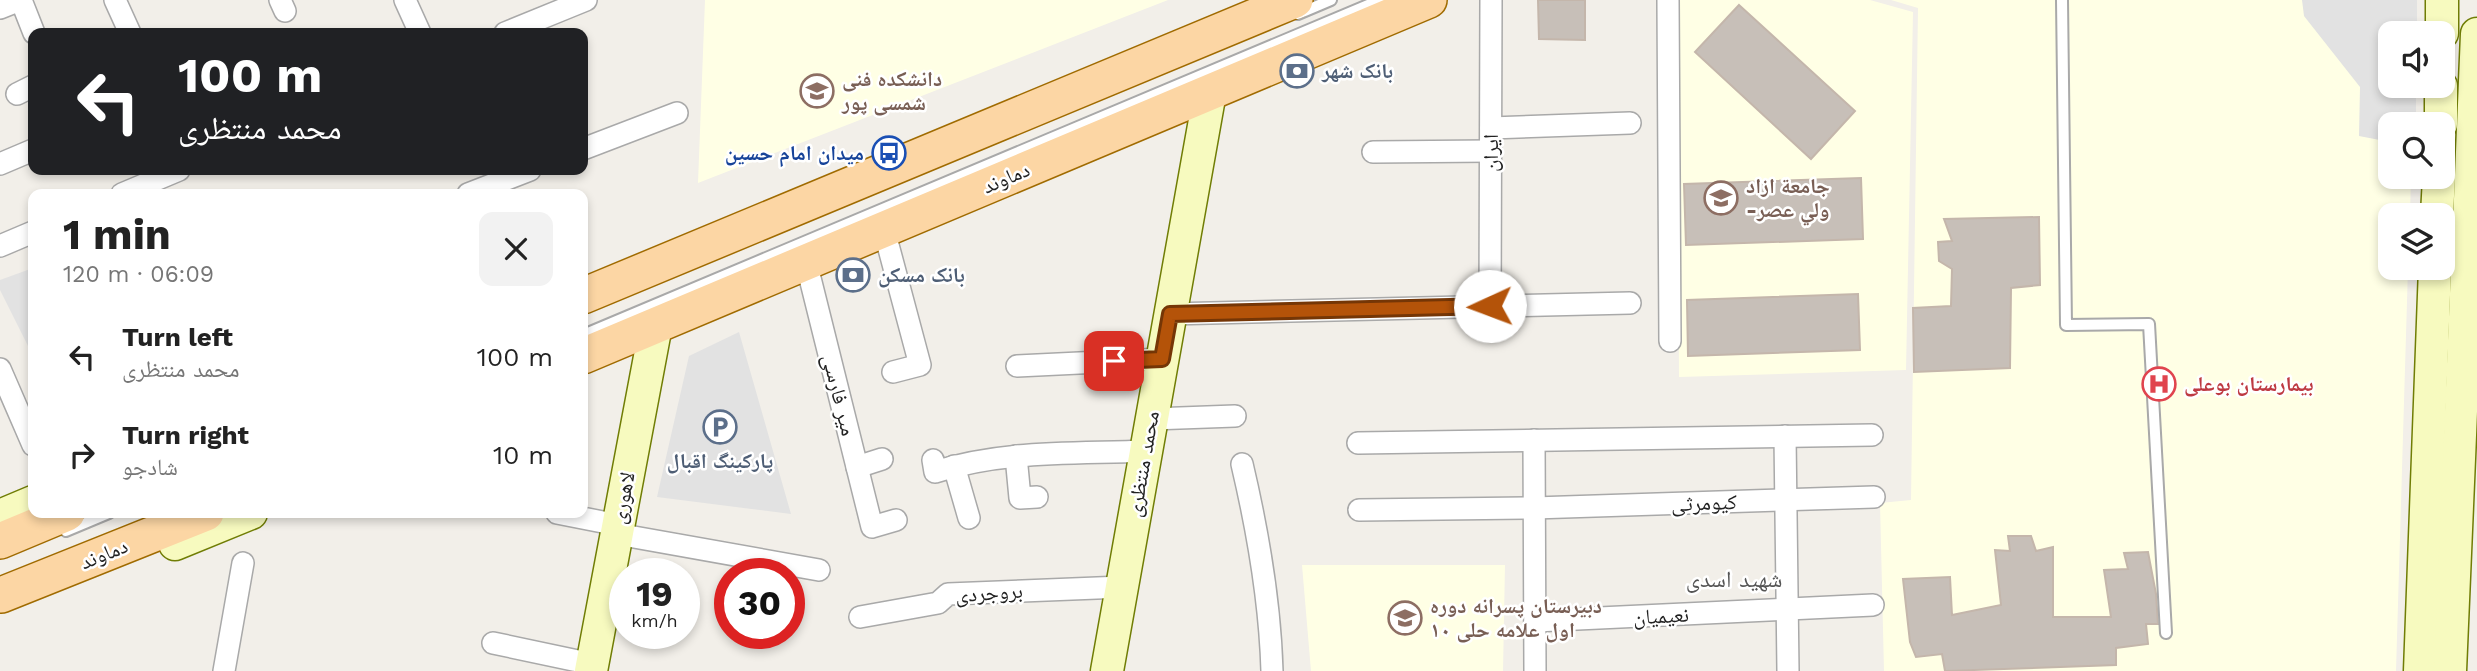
<!DOCTYPE html>
<meta charset="utf-8">
<style>
:root{--surface:#fff;--page:#f2f2f2;--text:#222;--muted:#767676}
body{margin:0;font-family:"Work Sans","Noto Naskh Arabic",sans-serif;background:var(--page);color:var(--text);height:100vh;display:flex;flex-direction:column;font-size:26px;white-space:nowrap}
*{box-sizing:border-box;margin:0}
p{font-size:23px;color:var(--muted)}
.icon{flex:none;width:38px;height:38px;fill:none;stroke:currentColor;stroke-width:2;stroke-linecap:round;stroke-linejoin:round}
.map{position:relative;flex:1;overflow:hidden}
.drawer{position:absolute;left:28px;top:189px;width:560px;height:329px;display:flex;flex-direction:column;background:var(--surface);border-radius:14px;box-shadow:0 4px 10px #0003}
.drawer>*{flex:none}
.banner{position:absolute;left:28px;top:28px;width:560px;height:147px;border-radius:14px;box-shadow:0 4px 10px #0003;background:#202124;color:#fff;overflow:hidden}
.buttons{position:absolute;left:2378px;top:21px;display:grid;gap:14px}
.buttons a{display:grid;place-items:center;width:77px;height:77px;border-radius:14px;background:var(--surface);box-shadow:0 4px 10px #0003;font-size:35px}
.speed{position:absolute;left:609px;top:558px;display:flex;gap:14px;font-size:35px;font-weight:700;text-align:center}
.speed>*{display:grid;place-content:center;width:91px;height:91px;border-radius:50%;background:var(--surface);box-shadow:0 4px 10px #0003;line-height:1}
.speed small{font-size:18px;font-weight:400}
.speed .limit{border:10px solid #d22;background:#fff;color:#111}
.pin{position:absolute;display:grid;place-items:center;width:60px;height:60px;color:#fff;margin:-30px;border-radius:14px;box-shadow:0 4px 10px #0006}
.me{position:absolute;width:77px;margin:-38px;rotate:268deg;stroke-linejoin:round;filter:drop-shadow(0 0 5px #0008)}
.turn{display:flex;align-items:center;gap:24px;height:147px;padding:0 35px;font-size:32px}
.turn .icon{width:91px;height:91px;stroke-width:2.5}
.turn b{display:block;font-size:49px;line-height:60px}
.round{display:grid;place-items:center;flex:none;width:74px;height:74px;border-radius:14px;background:var(--page)}
.overview{display:flex;align-items:center;justify-content:space-between;height:119px;padding:0 35px}
h1{font-size:42px;font-weight:700;line-height:52px}
ul{padding:0;list-style:none}
li{display:flex;align-items:center;gap:21px;height:98px;padding:0 35px}
li div{flex:1}
li b{display:block;font-size:26px}
li em{font-style:normal}
.map>svg:first-child{display:block}
.education{fill:#ffffe5}
.parking{fill:#e2e2e2}
.building{fill:#c7bfb8;stroke:#c4b6ab;stroke-width:2}
.lines{fill:none;stroke-linecap:round;stroke-linejoin:round}
.service-casing{stroke:#a9a9a9;stroke-width:14}
.minor-casing{stroke:#a9a9a9;stroke-width:24}
.secondary-casing{stroke:#707d05;stroke-width:35}
.primary-casing{stroke:#a06b00;stroke-width:38}
.service{stroke:#fff;stroke-width:10}
.minor{stroke:#fff;stroke-width:21}
.secondary{stroke:#f7fabf;stroke-width:32}
.primary{stroke:#fcd6a4;stroke-width:35}
.route-casing{stroke:#753606;stroke-width:18}
.route{stroke:#b45309;stroke-width:12}
.labels{text-anchor:middle;stroke-width:5;stroke-linejoin:round;paint-order:stroke}
.service-label{font-size:21px;font-weight:bold;fill:#4e5e75;stroke:#fff;text-anchor:start}
.education-label{font-size:21px;font-weight:bold;fill:#785e54;stroke:#fff;text-anchor:start}
.transit-label{font-size:21px;font-weight:bold;fill:#164399;stroke:#fff;text-anchor:end}
.street-label{font-size:21px;fill:#222;stroke:#fff}
.health-label{font-size:21px;font-weight:bold;fill:#be3a42;stroke:#fff;text-anchor:start}
.neighbourhood-label{font-size:23px;fill:#555;stroke:#fff}
</style>
<div class="map">
<svg width="2477" height="671" viewBox="0 0 2477 671">
<rect width="100%" height="100%" fill="#f2efe9"/>
<!-- education -->
<g class="education">
<polygon points="705,0 1168,0 698,183"/>
<polygon points="1677,0 1870,0 1913,12 1906,370 1679,377"/>
<polygon points="1891,0 2417,0 2390,33 2390,177 2411,177 2410,215 2390,215 2390,268 2408,268 2396,671 1884,671 1880,503 1911,500 1918,8"/>
<polygon points="1302,565 1505,565 1503,671 1311,671"/>
</g>
<!-- parking -->
<g class="parking">
<polygon points="2302,0 2417,0 2417,33 2390,33 2390,86 2416,86 2416,124 2390,124 2390,142 2359,136 2360,87 2304,16"/>
<polygon points="33,268 33,356 0,290 0,280"/>
<polygon points="739,332 791,514 657,497 689,356"/>
</g>
<!-- building -->
<g class="building">
<polygon points="1538,0 1585,0 1585,40 1539,39"/>
<polygon points="1739,5 1855,111 1811,159 1695,52"/>
<polygon points="1861,178 1863,239 1686,245 1684,184"/>
<polygon points="2039,217 2040,285 2011,288 2010,368 1914,372 1913,308 1951,306 1952,269 1939,261 1938,242 1952,241 1944,219"/>
<polygon points="1858,294 1860,350 1688,356 1687,300"/>
<polygon points="2008,536 2031,536 2036,551 2053,547 2053,617 2111,617 2104,570 2128,569 2124,553 2148,552 2156,594 2158,624 2146,624 2148,644 2116,648 2116,665 1945,671 1942,654 1916,657 1910,642 1903,579 1950,577 1952,615 2001,605 1995,550 2010,551"/>
</g>
<g class="lines">
<defs>
<g id="service">
<polyline points="2062,0 2066,325 2149,324 2166,633"/>
<polyline points="1298,14 1331,0"/>
<polyline points="583,335 1380,0"/>
<polyline points="66,531 109,513"/>
</g>
<g id="minor">
<polyline points="21,0 34,33"/>
<polyline points="115,0 130,33"/>
<polyline points="280,0 285,11"/>
<polyline points="405,0 420,33"/>
<polyline points="1668,0 1670,341"/>
<polyline points="0,8 20,0"/>
<polyline points="505,33 586,0"/>
<polyline points="17,94 33,86"/>
<polyline points="1491,128 1630,123"/>
<polyline points="583,149 677,113"/>
<polyline points="1373,152 1491,151"/>
<polyline points="0,164 33,150"/>
<polyline points="122,194 179,170"/>
<polyline points="468,194 530,170"/>
<polyline points="884,230 920,365 893,372"/>
<polyline points="0,246 33,232"/>
<polyline points="806,262 872,527 896,520"/>
<polyline points="1490,307 1491,0"/>
<polyline points="1170,314 1630,303"/>
<polyline points="1017,366 1162,359"/>
<polyline points="0,369 33,445"/>
<polyline points="1152,419 1235,416"/>
<polyline points="1785,436 1788,671"/>
<polyline points="1534,440 1535,671"/>
<polyline points="1358,443 1872,435"/>
<polyline points="1016,456 1020,498 1037,497"/>
<path d="M933,460L935,472C1003,450 1075,454 1145,451"/>
<path d="M1242,464C1258,532 1270,601 1272,671"/>
<polyline points="954,466 969,518"/>
<polyline points="857,467 882,459"/>
<polyline points="1359,510 1534,508 1874,497"/>
<polyline points="557,513 618,525"/>
<polyline points="617,534 819,570"/>
<polyline points="860,617 938,603 948,594 1122,587"/>
<polyline points="1535,621 1873,605"/>
<polyline points="493,643 592,664"/>
<polyline points="224,671 243,563"/>
</g>
<g id="secondary">
<polyline points="2442,33 2442,0"/>
<polyline points="2441,124 2441,86"/>
<polyline points="2437,215 2439,177"/>
<polyline points="0,516 33,502"/>
<polyline points="175,544 251,513"/>
<polyline points="591,671 656,325"/>
<polyline points="1107,671 1210,92"/>
<polyline points="2420,671 2435,268"/>
<polyline points="2450,671 2477,34"/>
</g>
<g id="primary">
<polyline points="583,296 1295,0"/>
<polyline points="583,356 1429,0"/>
<polyline points="0,541 67,513"/>
<polyline points="1,595 206,513"/>
</g>
</defs>
<!-- service casing -->
<use href="#service" class="service-casing"/>
<!-- minor casing -->
<use href="#minor" class="minor-casing"/>
<!-- secondary casing -->
<use href="#secondary" class="secondary-casing"/>
<!-- primary casing -->
<use href="#primary" class="primary-casing"/>
<!-- service -->
<use href="#service" class="service"/>
<!-- minor -->
<use href="#minor" class="minor"/>
<!-- secondary -->
<use href="#secondary" class="secondary"/>
<!-- primary -->
<use href="#primary" class="primary"/>
</g>
<g class="lines">
<defs>
<polyline id="route" points="1114,361 1162,359 1170,314 1490,306"/>
</defs>
<!-- route casing -->
<use href="#route" class="route-casing"/>
<!-- route -->
<use href="#route" class="route"/>
</g>
<!-- icons -->
<defs>
<symbol id="bank-ring" viewBox="-11 -11 22 22"><circle r="9.5" fill="#fff" stroke="#5c6f8a" stroke-width="1.5"/><path d="M-6-4H6V4H-6ZM0-2.3a2.3 2.3 0 1 0 0 4.6a2.3 2.3 0 1 0 0-4.6Z" fill="#5c6f8a"/></symbol>
<symbol id="university-ring" viewBox="-11 -11 22 22"><circle r="9.5" fill="#fff" stroke="#8d6e63" stroke-width="1.5"/><path d="M0-5L7-2L0 1L-7-2ZM-4 1L0 2.5L4 1V4Q0 6-4 4Z" fill="#8d6e63"/></symbol>
<symbol id="bus-ring" viewBox="-11 -11 22 22"><circle r="9.5" fill="#fff" stroke="#1a4fb4" stroke-width="1.5"/><path d="M-5-6H5V4H4V6H2V4H-2V6H-4V4H-5ZM-3.5-4V0h7V-4ZM-3.5 1.2v1.5H-2V1.2ZM2 1.2v1.5H3.5V1.2Z" fill="#1a4fb4"/></symbol>
<symbol id="hospital-ring" viewBox="-11 -11 22 22"><circle r="9.5" fill="#fff" stroke="#e0444e" stroke-width="1.5"/><path d="M-5-5h3v3.5h4V-5h3V5h-3V1.5h-4V5h-3Z" fill="#e0444e"/></symbol>
<symbol id="parking-ring" viewBox="-11 -11 22 22"><circle r="9.5" fill="#fff" stroke="#5c6f8a" stroke-width="1.5"/><path d="M-3.5-5.5H1a3.5 3.5 0 0 1 0 7H-1V5.5H-3.5ZM-1-3.4V-.6H.8a1.4 1.4 0 0 0 0-2.8Z" fill="#5c6f8a"/></symbol>
<symbol id="school-ring" viewBox="-11 -11 22 22"><circle r="9.5" fill="#fff" stroke="#8d6e63" stroke-width="1.5"/><path d="M0-5L7-2L0 1L-7-2ZM-4 1L0 2.5L4 1V4Q0 6-4 4Z" fill="#8d6e63"/></symbol>
</defs>
<g fill-rule="evenodd">
<use href="#bank-ring" x="1278" y="52" width="38" height="38"/>
<use href="#university-ring" x="798" y="72" width="38" height="38"/>
<use href="#bus-ring" x="870" y="134" width="38" height="38"/>
<use href="#university-ring" x="1702" y="179" width="38" height="38"/>
<use href="#bank-ring" x="834" y="256" width="38" height="38"/>
<use href="#hospital-ring" x="2140" y="365" width="38" height="38"/>
<use href="#parking-ring" x="701" y="408" width="38" height="38"/>
<use href="#school-ring" x="1386" y="599" width="38" height="38"/>
</g>
<g class="labels">
<!-- service labels -->
<g class="service-label">
<text x="1322" y="78">بانک شهر</text>
<text x="878" y="282">بانک مسکن</text>
<text x="720" y="468" text-anchor="middle">پارکینگ اقبال</text>
</g>
<!-- education labels -->
<g class="education-label">
<text x="842" y="86">دانشکده فنی<tspan x="842" dy="24">شمسی پور</tspan></text>
<text x="1746" y="193">جامعة ازاد<tspan x="1746" dy="24">-ولي عصر</tspan></text>
<text x="1430" y="613">دبیرستان پسرانه دوره<tspan x="1430" dy="24">اول علامه حلی ۱۰</tspan></text>
</g>
<!-- transit labels -->
<g class="transit-label">
<text x="864" y="160">میدان امام حسین</text>
</g>
<!-- street labels -->
<g class="street-label">
<text transform="translate(1491 153) rotate(-90)" y="7">ایران</text>
<text transform="translate(1006 178) rotate(-23)" y="7">دماوند</text>
<text transform="translate(839 395) rotate(76)" y="7">میر فارسی</text>
<text transform="translate(1143 464) rotate(-80)" y="7">محمد منتظری</text>
<text transform="translate(623 498) rotate(-79)" y="7">لاهوری</text>
<text transform="translate(1704 503) rotate(-2)" y="7">کیومرثی</text>
<text transform="translate(104 554) rotate(-22)" y="7">دماوند</text>
<text transform="translate(989 593) rotate(-4)" y="7">بروجردی</text>
<text transform="translate(1661 616) rotate(-3)" y="7">نعیمیان</text>
</g>
<!-- health labels -->
<g class="health-label">
<text x="2184" y="391">بیمارستان بوعلی</text>
</g>
<!-- neighbourhood labels -->
<g class="neighbourhood-label">
<text x="1734" y="587">شهید اسدی</text>
</g>
</g>
</svg>
<div class="buttons">
<a><svg class="icon" aria-label="sound" viewBox="0 0 24 24"><path d="M4 9h4l5-4v14l-5-4H4zM17 9q2 3 0 6"/></svg></a>
<a><svg class="icon" aria-label="search" viewBox="0 0 24 24"><circle cx="10" cy="10" r="6"/><path d="M15 15l6 6"/></svg></a>
<a><svg class="icon" aria-label="layers" viewBox="0 0 24 24"><path d="M12 4l9 5-9 5-9-5zM3 14l9 5 9-5"/></svg></a>
</div>
<div class="speed"><div>19<small>km/h</small></div><div class="limit">30</div></div>
<div class="pin" style="left:1114px;top:361px;background:#d93025"><svg class="icon" aria-label="arrive" viewBox="0 0 24 24"><path d="M6 21V4h12l-3 4 3 4H6"/></svg></div>
<svg class="me" style="left:1490px;top:306px" viewBox="-20 -20 40 40"><circle r="19" fill="#fff"/><path d="M0-13L10 11 0 6-10 11z" fill="#b45309"/></svg>
<div class="banner">
<div class="turn"><svg class="icon" aria-label="left" viewBox="0 0 24 24"><path d="M17 20v-9H6M10 6l-5 5 5 5"/></svg><div><b>100 m</b>محمد منتظری</div></div>
</div>
<section class="drawer">
<div class="overview"><div><h1>1 min</h1><p>120 m · 06:09</p></div><a class="round"><svg class="icon" aria-label="close" viewBox="0 0 24 24"><path d="M6 6l12 12M18 6L6 18"/></svg></a></div>
<ul>
<li><svg class="icon" aria-label="left" viewBox="0 0 24 24"><path d="M17 20v-9H6M10 6l-5 5 5 5"/></svg><div><b>Turn left</b><p>محمد منتظری</p></div><em>100 m</em></li>
<li><svg class="icon" aria-label="right" viewBox="0 0 24 24"><path d="M7 20v-9h11M14 6l5 5-5 5"/></svg><div><b>Turn right</b><p>شادجو</p></div><em>10 m</em></li>
</ul>
</section>
</div>
